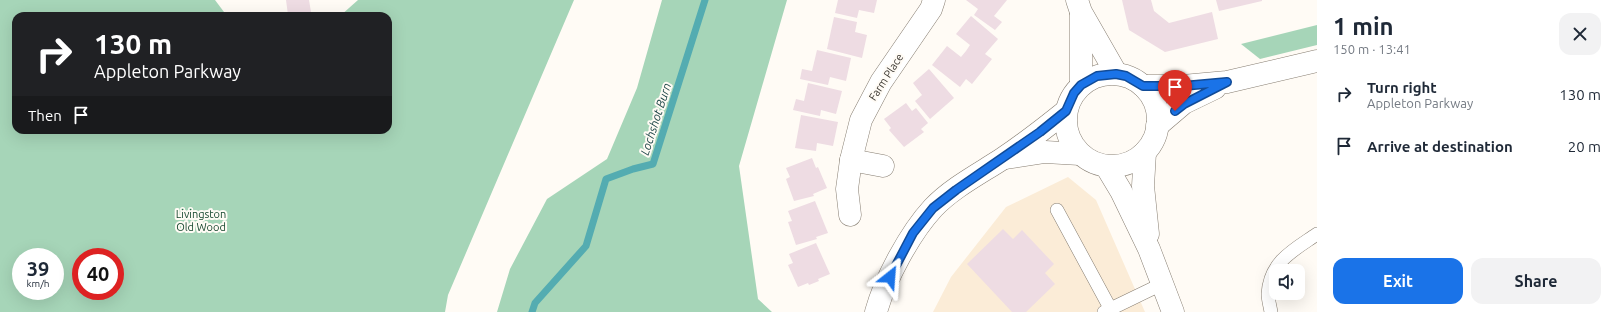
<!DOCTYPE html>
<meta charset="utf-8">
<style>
:root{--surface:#fff;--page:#f2f2f3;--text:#1f2937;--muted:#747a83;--accent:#1a73e8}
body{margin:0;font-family:Ubuntu,sans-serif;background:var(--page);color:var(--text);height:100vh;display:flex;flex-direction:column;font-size:15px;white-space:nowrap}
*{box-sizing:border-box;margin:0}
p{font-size:13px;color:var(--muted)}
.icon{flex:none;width:22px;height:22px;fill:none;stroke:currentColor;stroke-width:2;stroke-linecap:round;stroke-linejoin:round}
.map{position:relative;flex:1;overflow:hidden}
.panel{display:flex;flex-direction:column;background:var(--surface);width:300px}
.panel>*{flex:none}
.guide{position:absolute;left:12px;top:12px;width:380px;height:122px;border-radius:12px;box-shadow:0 4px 16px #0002;background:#202124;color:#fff;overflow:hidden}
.fabs{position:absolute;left:1269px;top:264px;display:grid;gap:8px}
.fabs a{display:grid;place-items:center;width:36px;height:36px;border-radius:8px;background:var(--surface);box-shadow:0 4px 16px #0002;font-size:20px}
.speed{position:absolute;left:12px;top:248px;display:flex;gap:8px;font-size:20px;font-weight:700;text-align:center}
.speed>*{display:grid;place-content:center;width:52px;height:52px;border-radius:50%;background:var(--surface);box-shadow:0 4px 16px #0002;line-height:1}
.speed small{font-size:10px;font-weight:400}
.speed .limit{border:6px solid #d22;background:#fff;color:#111}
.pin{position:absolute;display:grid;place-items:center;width:34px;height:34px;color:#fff;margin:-41px -17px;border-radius:50% 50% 50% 0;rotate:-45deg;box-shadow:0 0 4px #0007}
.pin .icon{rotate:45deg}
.me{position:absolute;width:44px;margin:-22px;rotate:28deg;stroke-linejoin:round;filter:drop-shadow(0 0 3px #0008)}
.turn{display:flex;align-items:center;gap:14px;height:84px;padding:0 16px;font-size:18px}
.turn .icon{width:52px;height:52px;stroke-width:2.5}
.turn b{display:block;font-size:28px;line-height:34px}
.then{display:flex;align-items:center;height:38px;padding:0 16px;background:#0003;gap:8px;font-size:15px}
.round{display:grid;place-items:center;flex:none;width:42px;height:42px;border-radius:12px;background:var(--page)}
.overview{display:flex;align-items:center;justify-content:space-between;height:68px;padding:0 16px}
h1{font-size:24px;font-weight:700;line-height:30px}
.cta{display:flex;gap:8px;margin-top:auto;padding:8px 16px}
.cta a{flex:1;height:46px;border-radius:12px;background:var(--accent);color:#fff;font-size:16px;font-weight:700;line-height:46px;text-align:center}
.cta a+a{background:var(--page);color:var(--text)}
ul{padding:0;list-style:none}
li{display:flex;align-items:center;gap:12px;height:52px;padding:0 16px}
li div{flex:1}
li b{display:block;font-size:15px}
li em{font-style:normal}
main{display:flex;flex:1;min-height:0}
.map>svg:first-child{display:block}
.built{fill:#fbecd7}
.green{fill:#a6d5b8;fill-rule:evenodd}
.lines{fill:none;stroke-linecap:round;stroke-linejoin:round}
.stream{stroke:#54acb1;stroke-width:7}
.building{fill:#eedce3}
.service-casing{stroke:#867d71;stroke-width:14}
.minor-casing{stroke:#867d71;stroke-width:23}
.tertiary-casing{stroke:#867d71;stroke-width:23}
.service{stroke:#fff;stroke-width:13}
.minor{stroke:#fff;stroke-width:22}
.tertiary{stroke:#fff;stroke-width:22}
.route-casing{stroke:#114b97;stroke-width:10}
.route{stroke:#1a73e8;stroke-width:7}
.labels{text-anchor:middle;stroke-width:4;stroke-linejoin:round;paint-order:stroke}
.street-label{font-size:11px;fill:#3f3b35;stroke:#fffbf5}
.park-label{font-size:11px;fill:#16472e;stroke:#fffbf5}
.water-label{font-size:12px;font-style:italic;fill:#133d3f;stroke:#fffbf5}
</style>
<main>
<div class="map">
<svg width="1317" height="312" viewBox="0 0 1317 312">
<rect width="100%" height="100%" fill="#fffbf5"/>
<!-- built -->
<polygon class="built" points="1068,177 1096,200 1145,312 933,312 951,277 1006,207"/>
<!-- green -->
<g class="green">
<path d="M0,0H215L227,16H16V130H388V16H340L358,0H574L448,295L445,312H0ZM21,257H55V291H21ZM81,257H115V291H81Z"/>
<polygon points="662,0 787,0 739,166 758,299 772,312 497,312 510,269 547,199 607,159 637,88"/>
<polygon points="1317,25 1317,45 1260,59 1241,44"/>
</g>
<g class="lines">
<!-- stream -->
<polyline class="stream" points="532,312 535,303 586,246 606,179 633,169 653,164 705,0"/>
</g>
<!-- building -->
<g class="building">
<polygon points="286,0 309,0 311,12 309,12 310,16 288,15"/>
<polygon points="838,0 877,0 874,13 859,10 857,18 835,13"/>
<polygon points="966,0 1007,0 994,16 1002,22 995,30 974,15 978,9"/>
<polygon points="1122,0 1151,0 1154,11 1169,23 1212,12 1218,39 1165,52 1129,30"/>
<polygon points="1216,0 1262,0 1262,1 1219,11"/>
<polygon points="971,16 998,39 985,54 992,59 972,84 966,79 960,87 932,65 947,46 961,57 966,51 970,45 956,34"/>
<polygon points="834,17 857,22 855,32 867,35 862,58 827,49"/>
<polygon points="817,50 851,58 846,81 830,77 828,85 800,79 802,69 812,71"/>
<polygon points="929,69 954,98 930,119 915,101 922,95 913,83"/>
<polygon points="808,83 842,91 836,114 821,110 820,116 793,110 796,99 804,101"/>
<polygon points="906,103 912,111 916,108 928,123 921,129 924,132 904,147 889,130 891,128 884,119"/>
<polygon points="801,115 838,122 833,146 817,143 816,151 795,148"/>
<polygon points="812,158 816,168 818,167 827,188 813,194 814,196 794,201 786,179 790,177 786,168"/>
<polygon points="815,201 828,233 816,237 817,239 796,245 788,222 792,221 788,211"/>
<polygon points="1003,229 1013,239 1022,230 1054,264 1045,273 1055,284 1026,312 1012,312 967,264"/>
<polygon points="816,243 830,274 818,279 819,281 809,285 808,283 798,287 788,265 793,263 789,254"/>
</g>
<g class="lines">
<defs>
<g id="service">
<polyline points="1057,210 1110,308"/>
<polyline points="1104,312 1162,284"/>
<path d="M1271,312C1270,306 1268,299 1268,294C1270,261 1294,250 1317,234"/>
</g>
<g id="minor">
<polyline points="1145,152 1143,186 1148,234"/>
<polyline points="851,160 883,166"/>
<polyline points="1106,166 1121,191 1149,249 1173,312"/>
<polyline points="850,215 847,189 851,160 861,120 881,82 931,9 934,0"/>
</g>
<g id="tertiary">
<polyline points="1077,0 1081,12 1116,73"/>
<polyline points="1081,14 1081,85"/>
<circle cx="1112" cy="120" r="46"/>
<polyline points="1143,86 1183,86 1227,82 1317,61"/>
<polyline points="1157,126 1184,103 1215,88"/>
<polyline points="1006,158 1045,152 1080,154"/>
<path d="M876,312C885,279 910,233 933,208C952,188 979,174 1002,159C1024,144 1045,128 1066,111"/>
</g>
</defs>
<!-- service casing -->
<use href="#service" class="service-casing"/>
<!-- minor casing -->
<use href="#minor" class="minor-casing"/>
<!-- tertiary casing -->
<use href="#tertiary" class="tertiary-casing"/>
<!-- service -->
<use href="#service" class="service"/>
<!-- minor -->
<use href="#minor" class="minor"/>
<!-- tertiary -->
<use href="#tertiary" class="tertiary"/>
</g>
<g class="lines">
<defs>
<polyline id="route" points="890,277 913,233 933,208 956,190 1040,132 1066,111 1074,93 1081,85 1097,76 1116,74 1126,76 1143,86 1183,86 1227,82 1184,104 1175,111"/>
</defs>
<!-- route casing -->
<use href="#route" class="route-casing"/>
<!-- route -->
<use href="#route" class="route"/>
</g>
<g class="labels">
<!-- street labels -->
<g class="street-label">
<text transform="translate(886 77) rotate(-57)" y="4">Farm Place</text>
</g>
<!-- park labels -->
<g class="park-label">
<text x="201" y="218">Livingston<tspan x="201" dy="13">Old Wood</tspan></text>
</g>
<!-- water labels -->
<g class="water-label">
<text transform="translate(656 119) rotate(-72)" y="4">Lochshot Burn</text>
</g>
</g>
</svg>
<div class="fabs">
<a><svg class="icon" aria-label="sound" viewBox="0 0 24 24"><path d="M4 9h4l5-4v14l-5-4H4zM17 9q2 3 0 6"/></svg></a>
</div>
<div class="speed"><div>39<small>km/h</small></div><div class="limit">40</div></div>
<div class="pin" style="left:1175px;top:111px;background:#d93025"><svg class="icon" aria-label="arrive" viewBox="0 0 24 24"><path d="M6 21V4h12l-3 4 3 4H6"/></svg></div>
<svg class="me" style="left:890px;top:277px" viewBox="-20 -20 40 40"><path d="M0-17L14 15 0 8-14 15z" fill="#1a73e8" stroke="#fff" stroke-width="4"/></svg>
<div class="guide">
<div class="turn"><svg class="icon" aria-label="right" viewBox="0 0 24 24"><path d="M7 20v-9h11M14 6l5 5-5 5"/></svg><div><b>130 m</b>Appleton Parkway</div></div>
<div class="then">Then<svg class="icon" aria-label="arrive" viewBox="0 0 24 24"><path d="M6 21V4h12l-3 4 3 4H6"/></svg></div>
</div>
</div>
<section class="panel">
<div class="overview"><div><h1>1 min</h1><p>150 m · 13:41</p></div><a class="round"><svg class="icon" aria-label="close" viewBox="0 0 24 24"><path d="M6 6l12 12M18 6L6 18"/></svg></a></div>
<ul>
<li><svg class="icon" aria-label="right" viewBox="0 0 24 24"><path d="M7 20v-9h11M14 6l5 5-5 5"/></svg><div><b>Turn right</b><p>Appleton Parkway</p></div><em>130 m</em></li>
<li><svg class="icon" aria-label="arrive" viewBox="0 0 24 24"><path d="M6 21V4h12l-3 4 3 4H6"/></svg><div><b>Arrive at destination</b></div><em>20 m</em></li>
</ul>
<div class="cta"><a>Exit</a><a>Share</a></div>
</section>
</main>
